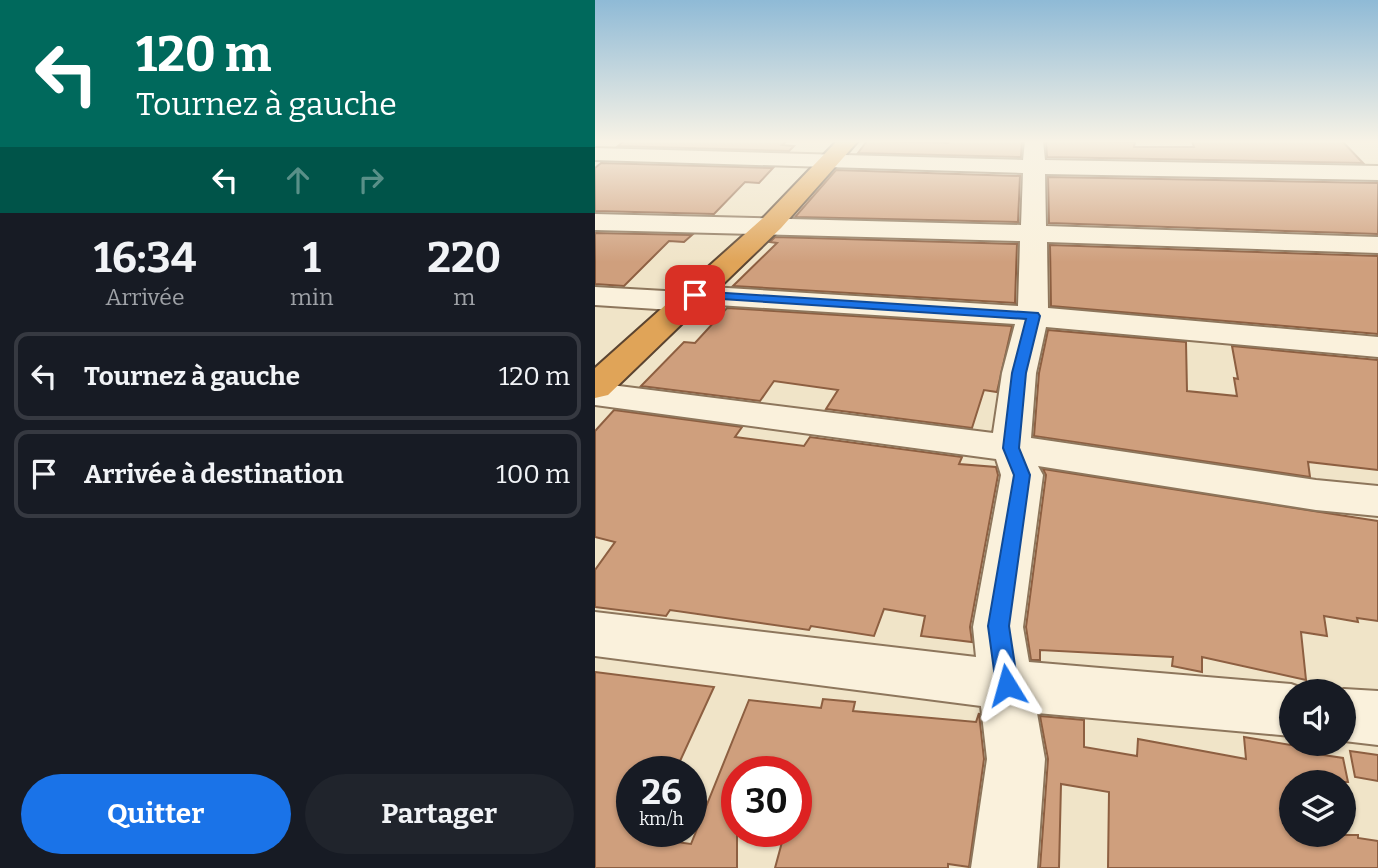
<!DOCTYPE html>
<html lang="fr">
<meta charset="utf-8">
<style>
:root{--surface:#171b24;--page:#20242c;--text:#f1f3f6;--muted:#9ea1a6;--line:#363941;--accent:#1a73e8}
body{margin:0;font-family:Bitter,serif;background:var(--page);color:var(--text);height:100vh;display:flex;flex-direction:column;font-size:26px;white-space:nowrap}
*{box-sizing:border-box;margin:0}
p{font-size:23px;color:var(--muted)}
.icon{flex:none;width:38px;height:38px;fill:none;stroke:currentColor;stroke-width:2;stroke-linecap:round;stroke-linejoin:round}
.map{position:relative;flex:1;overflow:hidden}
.details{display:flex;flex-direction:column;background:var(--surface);width:595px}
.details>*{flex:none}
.top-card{background:#00695c;color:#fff;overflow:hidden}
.fabs{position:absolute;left:684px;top:679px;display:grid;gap:14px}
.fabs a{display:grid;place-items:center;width:77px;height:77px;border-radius:50%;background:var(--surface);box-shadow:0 2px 5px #0004;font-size:35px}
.speed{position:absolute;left:21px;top:756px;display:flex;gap:14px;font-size:35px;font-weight:700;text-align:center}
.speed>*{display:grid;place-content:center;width:91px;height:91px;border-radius:50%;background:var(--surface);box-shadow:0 2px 5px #0004;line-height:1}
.speed small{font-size:18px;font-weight:400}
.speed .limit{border:10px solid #d22;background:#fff;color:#111}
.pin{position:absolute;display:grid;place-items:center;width:60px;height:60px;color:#fff;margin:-30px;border-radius:14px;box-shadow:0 4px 10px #0006}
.me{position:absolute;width:77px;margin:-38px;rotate:352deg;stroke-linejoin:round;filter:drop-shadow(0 0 5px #0008)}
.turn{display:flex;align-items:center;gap:24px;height:147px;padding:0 21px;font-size:32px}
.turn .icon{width:91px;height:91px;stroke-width:2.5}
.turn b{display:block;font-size:49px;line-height:60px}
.lanes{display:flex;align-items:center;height:66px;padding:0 21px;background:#0003;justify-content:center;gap:35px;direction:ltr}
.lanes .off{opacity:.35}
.eta{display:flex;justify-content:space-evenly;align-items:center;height:119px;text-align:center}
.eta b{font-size:42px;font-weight:700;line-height:49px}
.action{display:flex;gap:14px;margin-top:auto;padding:14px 21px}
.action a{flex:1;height:80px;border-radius:42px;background:var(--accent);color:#fff;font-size:28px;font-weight:700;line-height:80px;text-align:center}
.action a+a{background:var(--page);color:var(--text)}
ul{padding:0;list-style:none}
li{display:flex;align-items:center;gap:21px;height:88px;margin:0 14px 10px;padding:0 7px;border:4px solid var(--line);border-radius:14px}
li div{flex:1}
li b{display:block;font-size:26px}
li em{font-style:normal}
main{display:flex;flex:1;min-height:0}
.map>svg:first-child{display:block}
.building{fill:#cf9f7d;stroke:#8d5f41;stroke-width:2}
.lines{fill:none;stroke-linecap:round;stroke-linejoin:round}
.minor-casing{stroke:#8d765c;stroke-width:4}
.highway-casing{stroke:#5b4430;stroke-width:4}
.minor{fill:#faf1dc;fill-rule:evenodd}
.highway{fill:#e0a458;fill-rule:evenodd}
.route{fill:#1a73e8;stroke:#114b97;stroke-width:2}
</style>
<main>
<section class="details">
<div class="top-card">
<div class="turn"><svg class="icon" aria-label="left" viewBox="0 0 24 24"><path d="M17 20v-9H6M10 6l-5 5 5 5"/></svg><div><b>120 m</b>Tournez à gauche</div></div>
<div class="lanes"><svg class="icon" aria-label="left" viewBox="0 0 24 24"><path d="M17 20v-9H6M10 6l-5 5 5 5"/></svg><svg class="icon off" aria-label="ahead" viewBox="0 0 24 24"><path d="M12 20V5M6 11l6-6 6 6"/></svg><svg class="icon off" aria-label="right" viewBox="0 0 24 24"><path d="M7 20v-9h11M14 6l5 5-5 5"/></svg></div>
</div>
<div class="eta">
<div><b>16:34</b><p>Arrivée</p></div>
<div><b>1</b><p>min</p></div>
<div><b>220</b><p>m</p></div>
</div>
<ul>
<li><svg class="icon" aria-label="left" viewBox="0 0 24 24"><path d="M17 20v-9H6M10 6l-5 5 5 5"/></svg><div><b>Tournez à gauche</b></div><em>120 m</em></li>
<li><svg class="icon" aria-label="arrive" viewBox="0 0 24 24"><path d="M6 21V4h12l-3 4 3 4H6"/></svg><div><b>Arrivée à destination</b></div><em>100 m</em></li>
</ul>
<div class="action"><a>Quitter</a><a>Partager</a></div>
</section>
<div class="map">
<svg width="783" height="868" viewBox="0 0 783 868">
<rect width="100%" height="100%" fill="#f0e4c8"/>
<!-- building -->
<g class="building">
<polygon points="29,141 192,141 187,145 199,146 194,151 23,146"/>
<polygon points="272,141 353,143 354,141 427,141 426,157 263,153"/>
<polygon points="451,141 540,142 539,147 599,147 597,141 747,141 768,163 452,157"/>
<polygon points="6,163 178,168 164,183 150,182 119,214 0,211 0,168"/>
<polygon points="241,170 425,176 423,222 200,217"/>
<polygon points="453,177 783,183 783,234 454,223"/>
<polygon points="0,233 97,235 89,242 74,241 29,286 0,284"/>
<polygon points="180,237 422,244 420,303 138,286 182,243 175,242"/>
<polygon points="455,245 783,256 783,334 456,306"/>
<polygon points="132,308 417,326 402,392 389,390 377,428 231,409 243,390 179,381 165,401 46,386 89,342 100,343"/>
<polygon points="453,330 591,342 592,391 642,396 639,378 643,379 637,346 783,360 783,470 713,462 715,477 439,436 444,373"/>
<polygon points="19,410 147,427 140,437 209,446 215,437 367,457 364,464 401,467 403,475 375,627 377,642 326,636 330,616 289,609 279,636 216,626 214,630 75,610 71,616 0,607 0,570 20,542 0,537 0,431"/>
<polygon points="448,469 783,521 783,621 762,618 763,622 729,616 732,636 706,632 711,680 607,657 607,672 577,666 578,657 445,650 445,660 436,660 431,627 451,475"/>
<polygon points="0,672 119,687 80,772 37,772 37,831 53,831 50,838 96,844 154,700 226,708 228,699 260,702 258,711 381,722 384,713 389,759 374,867 353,864 353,868 180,868 190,831 201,831 201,772 142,772 142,868 0,868"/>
<polygon points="445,716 489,720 489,747 542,756 543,739 651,759 649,737 708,747 708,752 748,758 753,782 696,782 696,835 763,835 763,838 783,841 783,868 513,868 514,792 466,784 464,868 445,868 453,759"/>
<polygon points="755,751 783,755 783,781 760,777"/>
</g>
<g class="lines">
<defs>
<g id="minor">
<polygon points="430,141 448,141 450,160 783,166 783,180 450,174 451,226 783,237 783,253 452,242 453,308 783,337 783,357 451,327 441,373 436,438 721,480 783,486 783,516 721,510 443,466 448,475 428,627 434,662 696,684 715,691 696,691 696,736 442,713 450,759 442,868 376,868 392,759 386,706 0,656 0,612 381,657 378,627 406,475 401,459 0,405 0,383 398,433 407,373 420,324 107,304 104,308 93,311 0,305 0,287 87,292 89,289 100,286 423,306 425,241 0,230 0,214 426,225 428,173 0,160 0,148 428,160"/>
<polygon points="749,689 783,691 783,745 749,741 749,691 742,691"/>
</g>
<polygon id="highway" points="242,141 263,141 186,228 13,395 0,398 0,368 168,218"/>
</defs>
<!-- minor casing -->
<use href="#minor" class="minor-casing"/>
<!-- highway casing -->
<use href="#highway" class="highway-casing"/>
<!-- minor -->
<use href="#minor" class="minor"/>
<!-- highway -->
<use href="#highway" class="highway"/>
</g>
<!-- sky -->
<linearGradient id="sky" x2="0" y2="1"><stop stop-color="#8fbad6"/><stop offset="0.54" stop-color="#f8f3e6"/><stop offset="1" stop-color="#f8f3e6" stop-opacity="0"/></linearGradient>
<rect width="783" height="262" fill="url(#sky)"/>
<!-- route -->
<polygon class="route" points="100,291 443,313 445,316 431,373 424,448 435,475 414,626 423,685 420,692 412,695 404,692 401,685 393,626 419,475 408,448 417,373 431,319 96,297 94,295"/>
</svg>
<div class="fabs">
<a><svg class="icon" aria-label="sound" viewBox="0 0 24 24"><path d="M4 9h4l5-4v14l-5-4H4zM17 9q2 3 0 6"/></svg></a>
<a><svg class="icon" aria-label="layers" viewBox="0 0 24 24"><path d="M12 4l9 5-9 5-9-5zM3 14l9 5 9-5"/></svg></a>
</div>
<div class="speed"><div>26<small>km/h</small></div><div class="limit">30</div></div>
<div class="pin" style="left:100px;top:295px;background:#d93025"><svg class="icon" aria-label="arrive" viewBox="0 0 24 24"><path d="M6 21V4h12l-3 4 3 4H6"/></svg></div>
<svg class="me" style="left:412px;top:685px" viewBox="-20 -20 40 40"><path d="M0-17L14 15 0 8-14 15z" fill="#1a73e8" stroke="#fff" stroke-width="4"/></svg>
</div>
</main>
